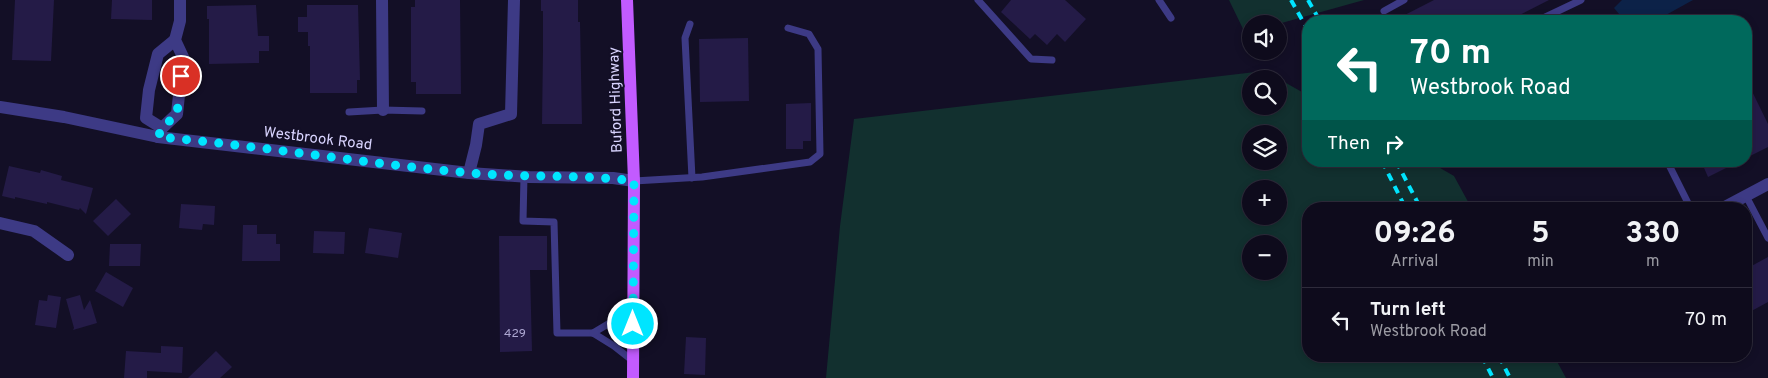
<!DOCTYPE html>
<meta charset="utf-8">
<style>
:root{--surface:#0e0b1c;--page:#1c1929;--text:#f1f3f6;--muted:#9b9ba3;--line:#2e2b3b}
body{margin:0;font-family:Overpass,sans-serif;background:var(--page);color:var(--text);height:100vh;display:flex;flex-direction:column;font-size:19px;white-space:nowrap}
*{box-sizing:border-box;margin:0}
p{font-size:16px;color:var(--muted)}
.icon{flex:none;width:28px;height:28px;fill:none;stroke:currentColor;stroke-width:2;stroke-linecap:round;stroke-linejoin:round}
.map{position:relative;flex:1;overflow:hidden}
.panel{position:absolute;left:1302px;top:202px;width:450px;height:160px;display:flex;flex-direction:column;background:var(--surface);border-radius:20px;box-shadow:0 2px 8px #0003,0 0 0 1px var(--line)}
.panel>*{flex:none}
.banner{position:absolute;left:1302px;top:15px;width:450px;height:152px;border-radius:20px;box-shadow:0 2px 8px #0003,0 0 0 1px var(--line);background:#00695c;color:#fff;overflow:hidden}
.controls{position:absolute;left:1242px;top:15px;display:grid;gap:10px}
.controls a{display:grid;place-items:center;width:45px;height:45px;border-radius:50%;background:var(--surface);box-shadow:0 2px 8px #0003,0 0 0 1px var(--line);font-size:25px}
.pin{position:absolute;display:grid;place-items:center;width:42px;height:42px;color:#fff;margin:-21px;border:2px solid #fff;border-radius:50%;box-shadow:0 1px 5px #0007}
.me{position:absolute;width:55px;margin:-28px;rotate:0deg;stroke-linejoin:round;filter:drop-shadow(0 0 4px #0008)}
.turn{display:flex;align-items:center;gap:18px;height:105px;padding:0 25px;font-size:22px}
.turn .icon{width:65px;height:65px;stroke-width:2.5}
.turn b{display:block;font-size:35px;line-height:42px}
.then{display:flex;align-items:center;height:48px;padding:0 25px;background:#0003;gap:10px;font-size:19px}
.eta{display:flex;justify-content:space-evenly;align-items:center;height:85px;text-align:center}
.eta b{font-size:30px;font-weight:700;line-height:35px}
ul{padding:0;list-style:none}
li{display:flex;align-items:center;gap:15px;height:65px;padding:0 25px;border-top:1px solid var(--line)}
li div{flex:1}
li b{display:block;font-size:19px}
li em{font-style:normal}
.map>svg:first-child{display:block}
.green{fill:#12302f;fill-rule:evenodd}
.water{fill:#0c2248}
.building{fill:#241b47}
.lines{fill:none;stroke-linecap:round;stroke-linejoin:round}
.service{stroke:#3d3a85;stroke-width:7}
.minor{stroke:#3d3a85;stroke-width:12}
.tertiary{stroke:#3d3a85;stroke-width:12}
.primary{stroke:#c25bff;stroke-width:12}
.rail{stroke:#00e5ff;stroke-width:4;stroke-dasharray:8 6;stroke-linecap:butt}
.route{stroke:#00e5ff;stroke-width:9;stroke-dasharray:0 16.2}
.labels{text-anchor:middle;stroke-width:4;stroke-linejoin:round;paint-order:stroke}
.number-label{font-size:12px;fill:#aca6d1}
.street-label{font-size:15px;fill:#d9d4ff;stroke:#130f26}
</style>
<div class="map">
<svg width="1768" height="378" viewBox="0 0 1768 378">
<rect width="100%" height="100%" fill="#130f26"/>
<!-- green -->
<g class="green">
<polygon points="1229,0 1364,0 1278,24 1251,24 1251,31 1245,33"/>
<path d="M1264,71L1278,79H1251V106H1279V79L1309,96V161H1428L1454,176L1472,209H1309V356H1554L1566,378H826L840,226L854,119ZM1251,134H1279V161H1251ZM1251,189H1279V216H1251ZM1251,244H1279V271H1251Z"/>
</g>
<!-- water -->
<polygon class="water" points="1622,0 1693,0 1655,21 1625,21 1614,8"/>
<!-- building -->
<g class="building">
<polygon points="15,0 54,0 51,61 12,60"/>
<polygon points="112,0 152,0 152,20 111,19"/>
<polygon points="415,0 460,0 461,94 416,94 416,82 411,82 411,7 415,7"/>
<polygon points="541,0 578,0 578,22 580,22 582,124 542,124 543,50 543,11 541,11"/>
<polygon points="1011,0 1065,0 1086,19 1065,42 1057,34 1047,45 1035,34 1030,39 1001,12"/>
<polygon points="1434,0 1549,0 1508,21 1393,21"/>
<polygon points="256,5 258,36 269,36 269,51 259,51 259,63 209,64 209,19 207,19 207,6"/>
<polygon points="307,5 358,5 360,80 357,80 357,93 310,93 310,46 308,46 308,32 298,32 298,17 307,17"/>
<polygon points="748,38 749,101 700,102 699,39"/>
<polygon points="1746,79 1768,124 1768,147 1746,158"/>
<polygon points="811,103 811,141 803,141 803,149 786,149 786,104"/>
<polygon points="1701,161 1740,161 1708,177"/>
<polygon points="9,166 40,173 41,170 62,176 61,180 93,188 86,214 80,208 79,210 47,202 47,204 15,197 15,199 2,196"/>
<polygon points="116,199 131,214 108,236 93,221"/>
<polygon points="181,204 215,206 214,225 203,224 202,230 179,228"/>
<polygon points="243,225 257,225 257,234 276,234 276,244 280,244 280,261 242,261"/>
<polygon points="369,228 402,233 398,258 365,253"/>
<polygon points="314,231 345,232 344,254 313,253"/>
<polygon points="499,236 547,236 547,270 530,270 532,351 500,352"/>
<polygon points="110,244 141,244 140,266 109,266"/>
<polygon points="1768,257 1768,302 1746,314 1746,269"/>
<polygon points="106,272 133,288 123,307 95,291"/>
<polygon points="48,295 61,297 56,328 35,325 39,300 47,301"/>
<polygon points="80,295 84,310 90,300 97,323 73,330 74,328 66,299"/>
<polygon points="686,337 706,338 705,375 684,374"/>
<polygon points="161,346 183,347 182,373 147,371 147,378 124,378 126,351 161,353"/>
<polygon points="216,351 232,367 220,378 188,378"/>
</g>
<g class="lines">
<!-- service -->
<g class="service">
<polyline points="978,0 1031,59 1052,60"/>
<polyline points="1159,0 1171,18"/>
<polyline points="1384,11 1404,0"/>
<polyline points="1537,21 1581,0"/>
<polyline points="690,24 685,38 692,178"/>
<polyline points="349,112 383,110 422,111"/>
<polyline points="1667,161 1691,209"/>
<polyline points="524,176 523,221 554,222 557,333 593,333 614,346 633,361"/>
<polyline points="634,181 702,177 810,162 820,154 818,49 809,34 788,28"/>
<polyline points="1746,196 1768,238"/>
<polyline points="593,333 613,321 633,306"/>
</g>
<!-- minor -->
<g class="minor">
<polyline points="382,0 383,110"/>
<polyline points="162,128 146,118 149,90 158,54 175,40"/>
<polyline points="158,137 162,128 177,114 183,57 175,40 180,21 180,0"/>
<polyline points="469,173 476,145 479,124 511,114 514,0"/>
<polyline points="1721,209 1768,184"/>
<polyline points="0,223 34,231 68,255"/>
</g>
<!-- tertiary -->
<polyline class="tertiary" points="0,107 64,117 158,137 469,173 529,177 613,178 634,181"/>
<!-- primary -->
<polyline class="primary" points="627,0 634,181 633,378"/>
<!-- rail -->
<g class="rail">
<polyline points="1291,0 1309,32"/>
<polyline points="1308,0 1320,21"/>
<polyline points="1382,161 1406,209"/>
<polyline points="1396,161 1421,209"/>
<polyline points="1482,356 1493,378"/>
<polyline points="1499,356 1510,378"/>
</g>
</g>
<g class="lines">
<!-- route -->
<path class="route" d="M181,76L177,114L162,128L158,137C263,146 367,164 471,173C525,178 580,174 634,181L633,324"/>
</g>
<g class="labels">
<!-- number labels -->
<g class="number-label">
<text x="515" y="337">429</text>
</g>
<!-- street labels -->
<g class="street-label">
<text transform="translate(615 100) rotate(-92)" y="5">Buford Highway</text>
<text transform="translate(318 138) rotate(7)" y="5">Westbrook Road</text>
</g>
</g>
</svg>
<div class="controls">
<a><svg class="icon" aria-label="sound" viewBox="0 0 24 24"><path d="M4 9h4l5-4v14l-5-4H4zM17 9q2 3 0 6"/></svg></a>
<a><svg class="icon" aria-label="search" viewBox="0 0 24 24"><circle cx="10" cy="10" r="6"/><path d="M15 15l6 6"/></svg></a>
<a><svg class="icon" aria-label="layers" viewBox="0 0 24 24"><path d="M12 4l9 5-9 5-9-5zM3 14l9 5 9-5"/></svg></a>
<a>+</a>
<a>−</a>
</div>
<div class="pin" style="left:181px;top:76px;background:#d93025"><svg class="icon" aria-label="arrive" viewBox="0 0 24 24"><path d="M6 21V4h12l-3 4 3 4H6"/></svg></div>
<svg class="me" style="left:633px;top:324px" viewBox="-20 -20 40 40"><circle r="17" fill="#00e5ff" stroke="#fff" stroke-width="3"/><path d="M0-11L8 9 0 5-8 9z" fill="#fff"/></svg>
<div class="banner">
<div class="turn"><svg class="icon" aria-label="left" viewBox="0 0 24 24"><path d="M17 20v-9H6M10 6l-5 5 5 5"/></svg><div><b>70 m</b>Westbrook Road</div></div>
<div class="then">Then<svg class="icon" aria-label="right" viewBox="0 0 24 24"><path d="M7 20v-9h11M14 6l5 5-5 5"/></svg></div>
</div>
<section class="panel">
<div class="eta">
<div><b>09:26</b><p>Arrival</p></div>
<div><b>5</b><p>min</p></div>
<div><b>330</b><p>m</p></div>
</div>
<ul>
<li><svg class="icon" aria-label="left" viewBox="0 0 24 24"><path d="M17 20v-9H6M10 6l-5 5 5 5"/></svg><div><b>Turn left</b><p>Westbrook Road</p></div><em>70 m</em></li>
</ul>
</section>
</div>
